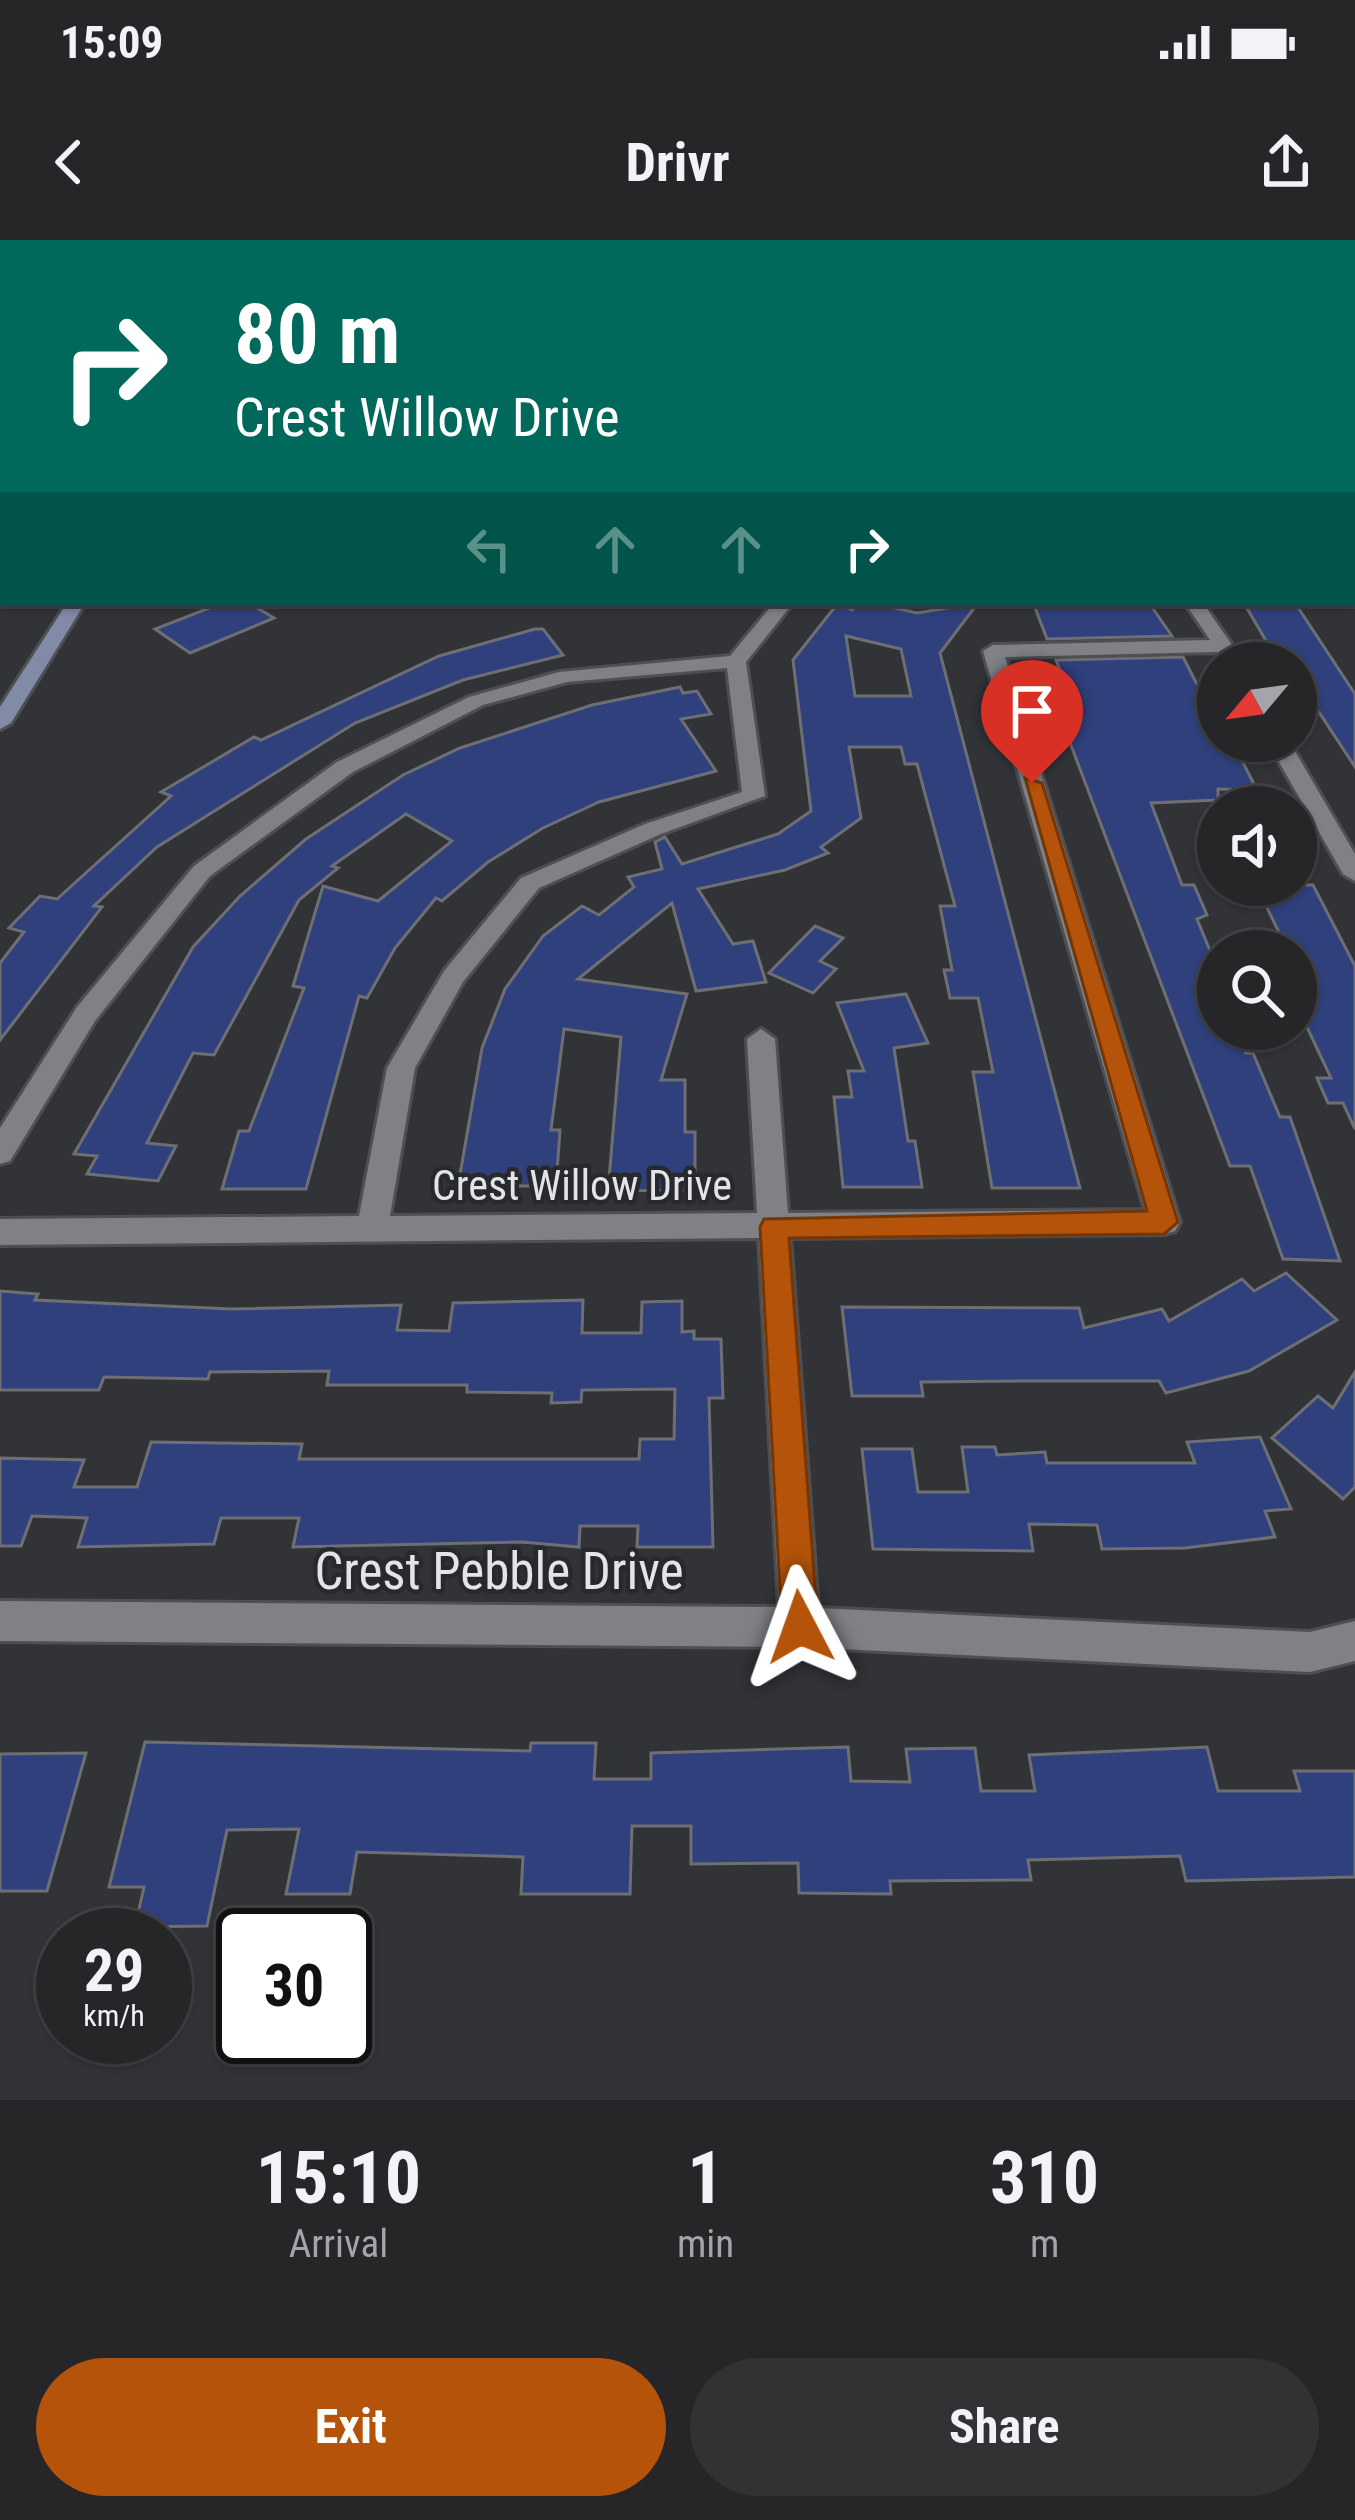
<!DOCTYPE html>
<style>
:root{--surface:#262629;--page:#323235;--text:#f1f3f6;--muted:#a4a5a8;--line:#424346;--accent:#b45309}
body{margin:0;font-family:"Roboto Condensed",sans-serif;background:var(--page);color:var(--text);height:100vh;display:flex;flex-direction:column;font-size:45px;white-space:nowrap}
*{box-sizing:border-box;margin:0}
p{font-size:39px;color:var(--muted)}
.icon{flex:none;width:66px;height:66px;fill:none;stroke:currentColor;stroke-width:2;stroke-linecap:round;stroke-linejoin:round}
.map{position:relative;height:1860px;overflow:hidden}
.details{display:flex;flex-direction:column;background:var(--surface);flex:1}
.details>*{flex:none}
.guide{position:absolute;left:0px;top:0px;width:1356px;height:366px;box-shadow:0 3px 9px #0004,0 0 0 3px var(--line);background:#00695c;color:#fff;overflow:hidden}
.needle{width:78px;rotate:241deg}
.controls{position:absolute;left:1197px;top:402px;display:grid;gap:24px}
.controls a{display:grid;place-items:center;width:120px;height:120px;border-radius:50%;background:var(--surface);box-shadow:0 3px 9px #0004,0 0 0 3px var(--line);font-size:60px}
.speed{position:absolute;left:36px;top:1668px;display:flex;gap:24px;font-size:60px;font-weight:700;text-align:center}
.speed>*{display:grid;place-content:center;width:156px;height:156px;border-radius:50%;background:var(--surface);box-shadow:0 3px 9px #0004,0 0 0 3px var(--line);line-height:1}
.speed small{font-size:30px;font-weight:400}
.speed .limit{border:6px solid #111;border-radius:18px;background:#fff;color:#111}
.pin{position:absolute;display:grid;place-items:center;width:102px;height:102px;color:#fff;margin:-123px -51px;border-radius:50% 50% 50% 0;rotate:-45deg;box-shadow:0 0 12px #0007}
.pin .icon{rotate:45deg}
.me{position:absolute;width:132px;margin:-66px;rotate:356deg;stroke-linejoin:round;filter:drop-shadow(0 0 9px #0008)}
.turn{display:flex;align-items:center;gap:42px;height:252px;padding:0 36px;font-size:54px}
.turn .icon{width:156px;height:156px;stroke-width:2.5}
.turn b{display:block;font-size:84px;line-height:102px}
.lanes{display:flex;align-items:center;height:114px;padding:0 36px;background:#0003;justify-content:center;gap:60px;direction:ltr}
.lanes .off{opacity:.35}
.eta{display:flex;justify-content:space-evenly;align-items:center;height:204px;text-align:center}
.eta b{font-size:72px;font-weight:700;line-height:84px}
.primary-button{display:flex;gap:24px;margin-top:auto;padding:24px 36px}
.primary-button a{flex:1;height:138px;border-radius:72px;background:var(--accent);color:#fff;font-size:48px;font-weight:700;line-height:138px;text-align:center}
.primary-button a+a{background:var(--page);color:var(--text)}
.status{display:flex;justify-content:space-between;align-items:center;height:84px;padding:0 60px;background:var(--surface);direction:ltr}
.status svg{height:33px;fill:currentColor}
header{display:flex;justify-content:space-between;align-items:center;height:156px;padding:0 36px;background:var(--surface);font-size:54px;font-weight:700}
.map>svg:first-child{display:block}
.building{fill:#30407c;stroke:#6e6f74;stroke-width:3;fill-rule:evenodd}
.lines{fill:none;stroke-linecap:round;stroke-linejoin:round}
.minor-casing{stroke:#4e4f52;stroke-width:6}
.secondary-casing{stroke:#4e4f52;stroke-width:6}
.minor{fill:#7f8186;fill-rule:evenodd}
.secondary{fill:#818aa6;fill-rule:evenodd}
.route{fill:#b45309;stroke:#753606;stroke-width:3}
.labels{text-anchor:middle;stroke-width:9;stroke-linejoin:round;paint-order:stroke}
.street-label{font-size:42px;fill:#e3e4e7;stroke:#28292d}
.near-street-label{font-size:51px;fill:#e3e4e7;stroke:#28292d}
</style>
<div class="status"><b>15:09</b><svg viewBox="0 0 49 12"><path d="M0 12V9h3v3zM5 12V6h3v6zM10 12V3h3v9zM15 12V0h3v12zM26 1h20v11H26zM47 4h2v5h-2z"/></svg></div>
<header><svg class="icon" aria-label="back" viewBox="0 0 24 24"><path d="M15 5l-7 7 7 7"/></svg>Drivr<svg class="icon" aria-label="share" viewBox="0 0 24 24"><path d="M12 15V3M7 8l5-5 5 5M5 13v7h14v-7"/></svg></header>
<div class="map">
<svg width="1355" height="1860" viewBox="0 0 1355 1860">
<rect width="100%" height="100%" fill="#323337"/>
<!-- building -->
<g class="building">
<polygon points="222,363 249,363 274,378 190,413 155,389"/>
<path d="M838,363L852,370L858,363H873L917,373L978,363L940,413L1080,948H992L973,832H993L978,758H950L944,730H952L940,666H955L917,524H905L901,507H849L861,578L821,607L828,613L785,630L698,649L733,704L753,701L766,742L696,751L672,663L578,739L687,754L661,840H685V892H695V950L608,951L621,797L564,789L551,890H560L556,946H458L482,808L505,749L543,696L582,666L599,675L634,647L628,637L662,629L655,602L665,597L682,624L778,594L811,571L793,420ZM846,396L901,409L911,456H855Z"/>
<polygon points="1149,363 1172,396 1047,399 1034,365"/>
<polygon points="1244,363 1295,363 1355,454 1355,527 1296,437 1296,423 1288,423 1278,406 1269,406"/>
<polygon points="535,389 543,389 563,415 463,440 355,483 157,607 94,666 102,667 0,800 0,723 24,692 9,688 40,656 57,659 171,556 161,552 254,497 261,500 439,416"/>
<polygon points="1183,417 1204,458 1211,458 1218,470 1218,501 1232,501 1257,550 1218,549 1218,560 1151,563 1182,645 1194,645 1207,675 1197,679 1218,730 1218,789 1236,789 1246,813 1253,813 1280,877 1290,877 1340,1021 1283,1019 1250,926 1230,926 1046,439 1063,439 1056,420"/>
<polygon points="680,447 683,453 697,451 711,474 681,479 716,531 599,562 543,588 488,622 442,661 436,658 395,708 367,758 359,756 306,949 222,949 239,891 249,891 304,748 293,746 323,646 378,661 452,601 406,574 332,626 338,628 299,660 214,815 193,813 147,903 176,906 158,941 87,934 97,916 74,914 193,707 240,656 306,599 403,535 460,508 592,465"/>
<polygon points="1256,645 1313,645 1355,726 1355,889 1343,863 1328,863 1317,838 1331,838 1296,764 1296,711 1288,711"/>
<polygon points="815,686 843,698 820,721 836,729 813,753 769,733"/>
<polygon points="906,754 928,803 894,808 908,901 915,901 922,947 843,947 834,857 852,857 848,831 864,831 837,763"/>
<polygon points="1286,1033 1337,1080 1249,1131 1166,1153 1159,1141 1023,1141 921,1142 923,1156 852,1156 842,1067 1079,1068 1084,1088 1162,1069 1169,1081 1242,1039 1254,1051"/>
<polygon points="0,1051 38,1054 35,1060 231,1069 401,1065 397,1090 449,1091 453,1063 583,1060 582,1093 641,1093 642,1062 682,1061 682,1092 694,1091 694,1099 721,1099 723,1158 709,1158 713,1307 637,1307 638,1286 580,1286 579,1307 522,1302 293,1307 299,1278 221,1278 214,1304 78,1307 87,1278 32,1276 21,1306 0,1306 0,1218 84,1220 74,1247 137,1247 151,1202 302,1204 299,1219 639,1219 640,1199 674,1199 675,1149 582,1150 581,1162 551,1163 552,1153 467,1152 467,1145 327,1145 329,1131 210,1132 208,1139 104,1137 99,1150 0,1150"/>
<polygon points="1355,1132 1355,1247 1343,1259 1272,1198 1318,1156 1333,1168"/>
<polygon points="1260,1197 1291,1269 1265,1271 1275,1297 1185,1308 1102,1309 1097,1285 1029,1284 1033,1311 873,1309 862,1209 912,1209 918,1252 968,1252 962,1207 995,1207 997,1215 1045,1212 1047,1223 1195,1223 1187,1202"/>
<polygon points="145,1502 530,1511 531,1503 596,1503 594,1539 651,1539 651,1513 848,1507 851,1541 910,1542 906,1509 975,1508 981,1551 1035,1551 1029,1515 1207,1507 1218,1551 1300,1551 1294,1531 1355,1531 1355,1637 1186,1641 1180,1616 1028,1620 1031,1640 890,1641 891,1654 799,1653 798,1623 691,1624 691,1586 632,1586 630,1654 521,1654 523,1617 357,1612 350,1654 286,1654 299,1589 227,1590 207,1686 135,1687 144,1647 109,1647"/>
<polygon points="86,1513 47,1651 0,1651 0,1514"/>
</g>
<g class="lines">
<defs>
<g id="minor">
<polygon points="0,0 117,0 119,2 0,5"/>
<polygon points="413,0 425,0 411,3"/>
<polygon points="1074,0 1157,0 1161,3 1070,3"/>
<rect x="1353" y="128" width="2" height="10"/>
<rect x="1353" y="164" width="2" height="8"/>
<polygon points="774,363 793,363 746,422 765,556 661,594 539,648 463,742 415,828 390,976 757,973 747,799 761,789 775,799 788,973 1145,970 983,411 993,405 1210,400 1185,363 1203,363 1241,418 1238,422 1224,422 1217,412 1005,417 1180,982 1175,991 1164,994 790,998 818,1368 1310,1392 1355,1381 1355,1421 1310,1432 800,1407 0,1401 0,1361 779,1367 759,998 0,1005 0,979 359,976 387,828 444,731 521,638 645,584 742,552 727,428 567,442 483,465 353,532 210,636 95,781 10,921 0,924 0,888 77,767 194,626 337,522 469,457 559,432 730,416"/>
<polygon points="1267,501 1289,501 1355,614 1355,641 1343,634"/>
</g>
<g id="secondary">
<polygon points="301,0 313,0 299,3"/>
<rect x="0" y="308" width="3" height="10"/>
<rect x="1353" y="317" width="2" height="10"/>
<polygon points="67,363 85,363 11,483 0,489 0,467"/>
</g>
</defs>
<!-- minor casing -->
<use href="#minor" class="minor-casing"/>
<!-- secondary casing -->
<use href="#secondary" class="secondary-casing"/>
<!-- minor -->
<use href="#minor" class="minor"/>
<!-- secondary -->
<use href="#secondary" class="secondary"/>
</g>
<!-- route -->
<polygon class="route" points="1025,538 1042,543 1178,982 1164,994 789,998 818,1387 813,1399 800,1404 787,1399 782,1387 760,987 764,979 1147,971"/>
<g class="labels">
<!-- street labels -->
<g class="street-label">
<text x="582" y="960">Crest Willow Drive</text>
</g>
<!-- near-street labels -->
<g class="near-street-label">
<text x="499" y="1349">Crest Pebble Drive</text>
</g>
</g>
</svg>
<div class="controls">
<a><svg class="needle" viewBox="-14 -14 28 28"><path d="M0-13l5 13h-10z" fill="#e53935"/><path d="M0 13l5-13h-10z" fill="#a4a5a8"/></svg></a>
<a><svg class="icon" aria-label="sound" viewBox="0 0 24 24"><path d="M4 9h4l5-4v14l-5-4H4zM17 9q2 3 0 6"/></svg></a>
<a><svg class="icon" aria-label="search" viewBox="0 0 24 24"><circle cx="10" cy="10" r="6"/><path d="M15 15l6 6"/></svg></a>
</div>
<div class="speed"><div>29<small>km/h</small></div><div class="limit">30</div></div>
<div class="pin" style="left:1032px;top:543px;background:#d93025"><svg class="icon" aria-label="arrive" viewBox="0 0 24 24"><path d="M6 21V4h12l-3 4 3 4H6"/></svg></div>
<svg class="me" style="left:800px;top:1387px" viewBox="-20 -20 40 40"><path d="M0-17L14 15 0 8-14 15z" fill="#b45309" stroke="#fff" stroke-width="4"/></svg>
<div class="guide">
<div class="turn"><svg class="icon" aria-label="right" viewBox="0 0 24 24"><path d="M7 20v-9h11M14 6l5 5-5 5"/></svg><div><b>80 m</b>Crest Willow Drive</div></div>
<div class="lanes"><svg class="icon off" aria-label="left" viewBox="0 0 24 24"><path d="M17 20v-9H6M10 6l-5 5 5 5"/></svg><svg class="icon off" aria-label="ahead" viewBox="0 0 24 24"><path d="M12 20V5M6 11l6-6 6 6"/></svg><svg class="icon off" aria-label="ahead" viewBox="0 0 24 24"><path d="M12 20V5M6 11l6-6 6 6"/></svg><svg class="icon" aria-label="right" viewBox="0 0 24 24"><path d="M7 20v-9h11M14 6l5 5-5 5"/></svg></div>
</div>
</div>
<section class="details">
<div class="eta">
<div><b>15:10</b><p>Arrival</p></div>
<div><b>1</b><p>min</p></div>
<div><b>310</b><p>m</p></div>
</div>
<div class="primary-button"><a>Exit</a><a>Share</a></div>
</section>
